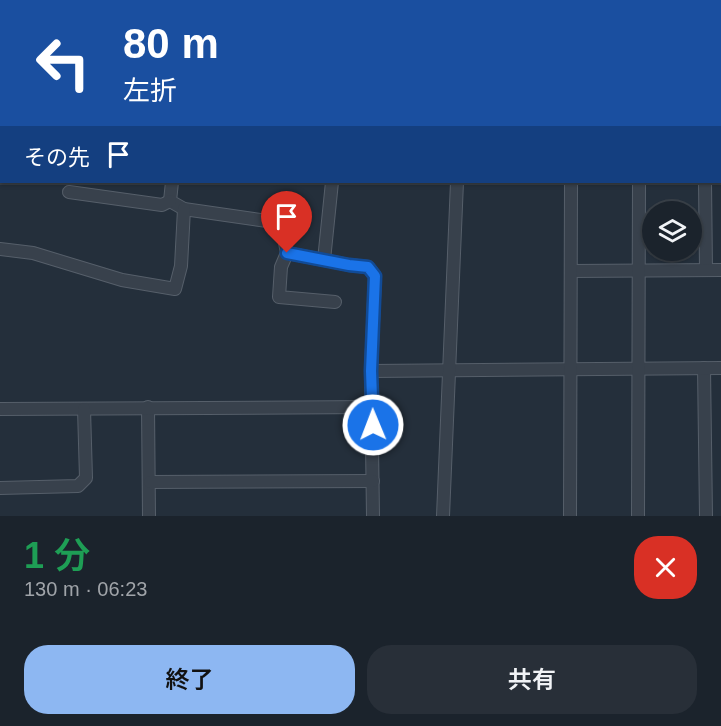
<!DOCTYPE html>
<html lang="ja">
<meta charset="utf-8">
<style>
:root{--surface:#1b232c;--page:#282f38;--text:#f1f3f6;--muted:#a0a4a9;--line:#394048;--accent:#8db7f2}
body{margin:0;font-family:Arial,"Noto Sans JP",sans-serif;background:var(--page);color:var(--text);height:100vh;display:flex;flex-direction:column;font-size:22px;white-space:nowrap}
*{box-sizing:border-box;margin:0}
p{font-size:20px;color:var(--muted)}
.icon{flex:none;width:33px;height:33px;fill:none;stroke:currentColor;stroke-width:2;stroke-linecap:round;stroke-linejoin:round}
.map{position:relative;height:516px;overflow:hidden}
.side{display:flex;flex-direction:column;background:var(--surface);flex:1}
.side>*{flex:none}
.banner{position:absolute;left:0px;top:0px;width:722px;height:183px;box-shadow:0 2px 4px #0004,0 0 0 2px var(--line);background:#1a4fa0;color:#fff;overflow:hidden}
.fabs{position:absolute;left:642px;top:201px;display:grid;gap:12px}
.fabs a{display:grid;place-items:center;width:60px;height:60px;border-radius:50%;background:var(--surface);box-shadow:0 2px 4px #0004,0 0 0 2px var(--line);font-size:30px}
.pin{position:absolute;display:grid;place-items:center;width:51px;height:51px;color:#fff;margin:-62px -26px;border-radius:50% 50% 50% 0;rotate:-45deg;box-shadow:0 0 6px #0007}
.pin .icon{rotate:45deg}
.me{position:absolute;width:66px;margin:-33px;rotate:359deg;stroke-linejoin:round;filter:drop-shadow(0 0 4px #0008)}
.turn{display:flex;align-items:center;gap:21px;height:126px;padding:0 24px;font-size:27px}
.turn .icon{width:78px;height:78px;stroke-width:2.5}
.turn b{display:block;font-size:42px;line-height:51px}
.then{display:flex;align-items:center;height:57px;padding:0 24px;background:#0003;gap:12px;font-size:22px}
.round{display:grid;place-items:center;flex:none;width:63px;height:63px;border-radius:24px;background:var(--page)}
.summary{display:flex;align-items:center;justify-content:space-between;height:102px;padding:0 24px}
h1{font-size:36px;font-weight:600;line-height:45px;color:#1e9e55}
.cta{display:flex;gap:12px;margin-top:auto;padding:12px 24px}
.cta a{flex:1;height:69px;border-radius:24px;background:var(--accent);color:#111;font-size:24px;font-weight:600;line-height:69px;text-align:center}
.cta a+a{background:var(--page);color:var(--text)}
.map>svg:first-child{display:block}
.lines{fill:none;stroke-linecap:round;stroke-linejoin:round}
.minor-casing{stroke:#565f6a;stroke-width:14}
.minor{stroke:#38414c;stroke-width:12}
.route-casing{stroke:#114b97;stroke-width:15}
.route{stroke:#1a73e8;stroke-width:10}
</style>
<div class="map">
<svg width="721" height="516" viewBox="0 0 721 516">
<rect width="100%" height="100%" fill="#242f3b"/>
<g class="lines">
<defs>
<g id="minor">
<polyline points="259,0 259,2"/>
<polyline points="638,0 638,2"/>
<polyline points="703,0 703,2"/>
<polyline points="73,2 73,0"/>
<polyline points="236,2 237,0"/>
<polyline points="327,2 327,0"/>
<polyline points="394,2 394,0"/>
<polyline points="463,2 463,0"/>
<polyline points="570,2 570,0"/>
<polyline points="0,34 2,34"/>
<polyline points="720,74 721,74"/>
<polyline points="0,120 2,120"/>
<polyline points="172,182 170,201 184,209 281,223 287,253 349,265 368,267 375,276 371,371 373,516"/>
<polyline points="705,182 706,270"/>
<polyline points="69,192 162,205 170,201"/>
<polyline points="0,249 33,253 122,280 175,289 181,266 184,209"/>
<polyline points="287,253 281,267 279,297 335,302"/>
<polyline points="324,260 332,182"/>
<polyline points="571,271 721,270"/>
<polyline points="704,368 706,516"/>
<polyline points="371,371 721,368"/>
<polyline points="148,407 149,516"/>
<polyline points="0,409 373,407"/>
<polyline points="150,482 373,481"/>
<polyline points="0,488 78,486 86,478 84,409"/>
<polyline points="443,516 457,182"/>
<polyline points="570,516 571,182"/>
<polyline points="638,516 639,182"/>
</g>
</defs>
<!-- minor casing -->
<use href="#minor" class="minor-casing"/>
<!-- minor -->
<use href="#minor" class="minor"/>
</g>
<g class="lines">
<defs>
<polyline id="route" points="287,253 349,265 368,267 375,276 371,371 373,425"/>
</defs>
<!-- route casing -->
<use href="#route" class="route-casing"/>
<!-- route -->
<use href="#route" class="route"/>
</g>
</svg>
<div class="fabs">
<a><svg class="icon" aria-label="layers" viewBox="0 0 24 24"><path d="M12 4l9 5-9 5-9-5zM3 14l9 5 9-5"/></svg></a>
</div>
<div class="pin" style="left:287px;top:253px;background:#d93025"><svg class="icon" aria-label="arrive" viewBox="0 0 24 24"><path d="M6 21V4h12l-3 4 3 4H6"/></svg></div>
<svg class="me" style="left:373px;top:425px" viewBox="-20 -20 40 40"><circle r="17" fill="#1a73e8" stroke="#fff" stroke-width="3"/><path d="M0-11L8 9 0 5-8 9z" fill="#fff"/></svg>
<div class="banner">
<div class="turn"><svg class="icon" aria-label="left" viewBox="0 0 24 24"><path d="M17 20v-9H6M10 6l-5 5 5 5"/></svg><div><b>80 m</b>左折</div></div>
<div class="then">その先<svg class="icon" aria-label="arrive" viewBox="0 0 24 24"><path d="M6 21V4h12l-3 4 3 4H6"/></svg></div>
</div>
</div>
<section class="side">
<div class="summary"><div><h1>1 分</h1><p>130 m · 06:23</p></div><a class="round" style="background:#d93025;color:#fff"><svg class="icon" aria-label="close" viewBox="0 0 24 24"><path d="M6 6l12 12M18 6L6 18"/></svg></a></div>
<div class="cta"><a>終了</a><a>共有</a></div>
</section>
